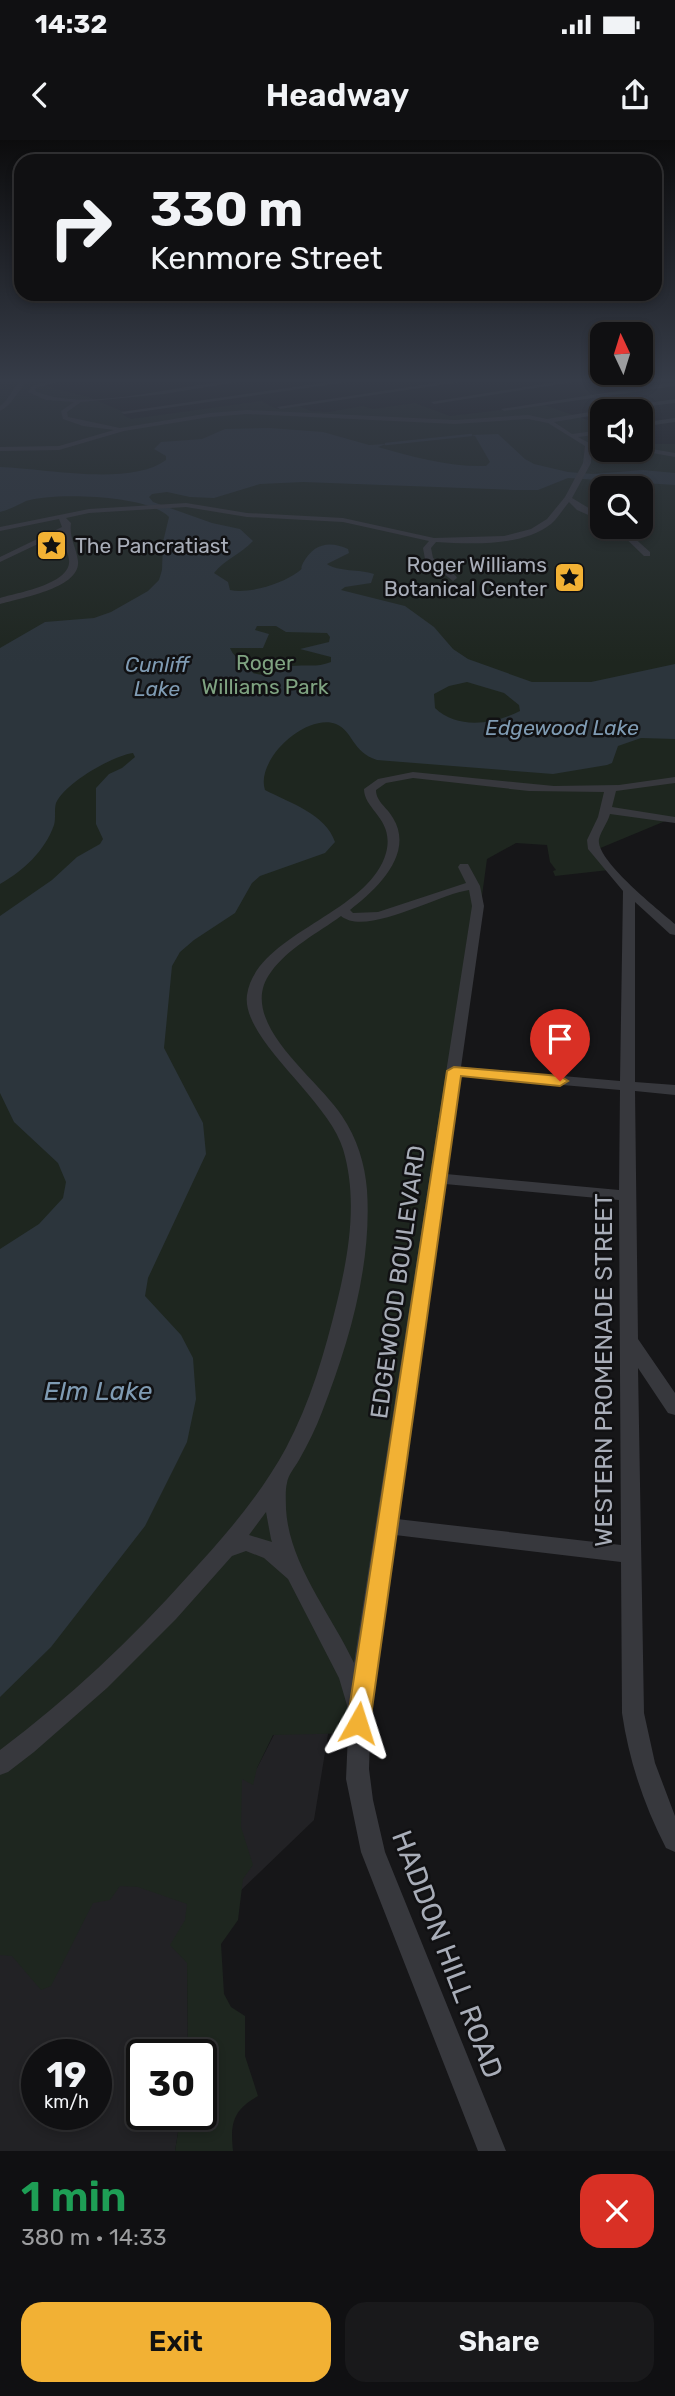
<!DOCTYPE html>
<meta charset="utf-8">
<style>
:root{--surface:#101012;--page:#19191b;--text:#f1f3f6;--muted:#9c9d9f;--line:#303032;--accent:#f2b134}
body{margin:0;font-family:Rubik,sans-serif;background:var(--page);color:var(--text);height:100vh;display:flex;flex-direction:column;font-size:26px;white-space:nowrap}
*{box-sizing:border-box;margin:0}
p{font-size:23px;color:var(--muted)}
.icon{flex:none;width:38px;height:38px;fill:none;stroke:currentColor;stroke-width:2;stroke-linecap:round;stroke-linejoin:round}
.map{position:relative;height:2011px;overflow:hidden}
.details{display:flex;flex-direction:column;background:var(--surface);flex:1}
.details>*{flex:none}
.guide{position:absolute;left:14px;top:14px;width:648px;height:147px;border-radius:21px;box-shadow:0 4px 10px #0003,0 0 0 2px var(--line);background:#101012;color:var(--text);overflow:hidden}
.needle{width:46px;rotate:356deg}
.fabs{position:absolute;left:590px;top:182px;display:grid;gap:14px}
.fabs a{display:grid;place-items:center;width:63px;height:63px;border-radius:14px;background:var(--surface);box-shadow:0 4px 10px #0003,0 0 0 2px var(--line);font-size:35px}
.speed{position:absolute;left:21px;top:1899px;display:flex;gap:14px;font-size:35px;font-weight:700;text-align:center}
.speed>*{display:grid;place-content:center;width:91px;height:91px;border-radius:50%;background:var(--surface);box-shadow:0 4px 10px #0003,0 0 0 2px var(--line);line-height:1}
.speed small{font-size:18px;font-weight:400}
.speed .limit{border:4px solid #111;border-radius:10px;background:#fff;color:#111}
.pin{position:absolute;display:grid;place-items:center;width:60px;height:60px;color:#fff;margin:-72px -30px;border-radius:50% 50% 50% 0;rotate:-45deg;box-shadow:0 0 7px #0007}
.pin .icon{rotate:45deg}
.me{position:absolute;width:77px;margin:-38px;rotate:6deg;stroke-linejoin:round;filter:drop-shadow(0 0 5px #0008)}
.turn{display:flex;align-items:center;gap:24px;height:147px;padding:0 21px;font-size:32px}
.turn .icon{width:91px;height:91px;stroke-width:2.5}
.turn b{display:block;font-size:49px;line-height:60px}
.round{display:grid;place-items:center;flex:none;width:74px;height:74px;border-radius:21px;background:var(--page)}
.summary{display:flex;align-items:center;justify-content:space-between;height:119px;padding:0 21px}
h1{font-size:42px;font-weight:600;line-height:52px;color:#1e9e55}
.primary-button{display:flex;gap:14px;margin-top:auto;padding:14px 21px}
.primary-button a{flex:1;height:80px;border-radius:21px;background:var(--accent);color:#111;font-size:28px;font-weight:600;line-height:80px;text-align:center}
.primary-button a+a{background:var(--page);color:var(--text)}
.status{display:flex;justify-content:space-between;align-items:center;height:49px;padding:0 35px;background:var(--surface);direction:ltr}
.status svg{height:19px;fill:currentColor}
header{display:flex;justify-content:space-between;align-items:center;height:91px;padding:0 21px;background:var(--surface);font-size:32px;font-weight:600}
.map>svg:first-child{display:block}
.built{fill:#222225;fill-rule:evenodd}
.green{fill:#1e261f;fill-rule:evenodd}
.water{fill:#2c353c;fill-rule:evenodd}
.lines{fill:none;stroke-linecap:round;stroke-linejoin:round}
.stream{stroke:#2c353c;stroke-width:2.5}
.street{fill:#37383d;fill-rule:evenodd}
.route{fill:#f2b134;stroke:#9d7322;stroke-width:2}
.labels{text-anchor:middle;stroke-width:5;stroke-linejoin:round;paint-order:stroke}
.far-poi-label{font-size:21px;fill:#a8adb8;stroke:#111113;text-anchor:start}
.far-park-label{font-size:21px;fill:#7fa381;stroke:#111113}
.far-water-label{font-size:21px;font-style:italic;fill:#7f9bb3;stroke:#111113}
.street-label{font-size:24px;fill:#a8adb8;stroke:#111113}
.water-label{font-size:26px;font-style:italic;fill:#7f9bb3;stroke:#111113}
.near-street-label{font-size:28px;fill:#a8adb8;stroke:#111113}
</style>
<div class="status"><b>14:32</b><svg viewBox="0 0 49 12"><path d="M0 12V9h3v3zM5 12V6h3v6zM10 12V3h3v9zM15 12V0h3v12zM26 1h20v11H26zM47 4h2v5h-2z"/></svg></div>
<header><svg class="icon" aria-label="back" viewBox="0 0 24 24"><path d="M15 5l-7 7 7 7"/></svg>Headway<svg class="icon" aria-label="share" viewBox="0 0 24 24"><path d="M12 15V3M7 8l5-5 5 5M5 13v7h14v-7"/></svg></header>
<div class="map">
<svg width="675" height="2011" viewBox="0 0 675 2011">
<rect width="100%" height="100%" fill="#161618"/>
<!-- built -->
<path class="built" d="M279,1585L329,1588L314,1680L183,1806L187,1822L188,1914H142V1974H181L175,2011H0V1797L257,1628ZM37,1914H96V1974H37Z"/>
<!-- green -->
<path class="green" d="M0,241H47L38,244L88,257L124,272L123,275L131,279L261,261L277,269L299,266L311,271L329,272L362,266L373,269L415,263L450,276L544,265L602,285V310H640L641,299L655,304H675V677L598,709L609,730L555,736L553,731L556,730L550,722L547,705L516,703L487,719L458,932L360,1593L273,1595L257,1628L253,1645L242,1639L241,1687L253,1725L243,1739L238,1780L221,1804L224,1854L231,1867L245,1876V1916L258,1956C233,1970 230,1983 233,2011H175L181,1974H201V1914H188L187,1823L170,1805L185,1780L187,1764L138,1747L120,1746L110,1760L93,1763L51,1846L41,1850L12,1816L0,1815ZM602,348H640V387H602Z"/>
<!-- water -->
<path class="water" d="M270,288L323,292L369,305L386,304L378,307C413,317 449,327 486,326L490,322L475,296L471,295L498,294L525,319L534,324L568,332L593,334L643,330L675,333V345L568,338L538,350H514L303,342L260,344L214,358L190,357L167,352L152,354L149,357L153,362L212,383L240,389L253,401C241,414 225,419 214,433L228,442L230,450C249,454 282,444 298,432C305,426 299,431 303,423C313,404 329,400 348,409L349,413L327,424C338,432 360,429 374,434L371,443L345,447L341,450L405,466L434,487L453,509L468,519L532,542H591L675,524V599L641,598L618,606L612,623L607,625L553,634L377,620C352,612 353,591 336,584C306,573 255,620 265,650C290,663 326,674 335,702L325,713L260,736L252,743L235,773L194,800L180,812L172,826L164,908L203,983L206,1014L148,1138L145,1156L181,1195L193,1218L196,1259L187,1302L145,1386L51,1507L0,1557V1109L39,1084L63,1058L66,1042L58,1023L14,982L0,953V776L52,740L77,717L100,704L103,699L96,684V648L109,634L122,628L135,617L133,613C112,616 65,643 56,663C54,669 56,678 54,685C45,711 23,731 0,744V508L45,482L94,478L111,472L148,451L159,440L162,430L163,402L169,377C149,355 54,352 26,361C20,364 11,369 0,372V327C42,328 130,347 166,320V316L154,309L161,302L202,299L225,289ZM257,486H276L286,492L327,493L330,497L329,502L300,509L331,517V522C316,528 305,524 291,526C275,528 275,539 253,533C248,522 236,522 230,508H263L269,494L255,490ZM467,542L504,553L519,565L520,571C494,584 458,590 435,568L434,554L449,546Z"/>
<g class="lines">
<!-- stream -->
<polyline class="stream" points="386,304 471,295"/>
<!-- street -->
<g class="street">
<path d="M20,241H27C17,252 13,264 0,271V266C9,260 12,249 20,241Z"/>
<path d="M49,241H61L36,248L35,251C91,275 182,241 243,241L164,254L81,262L67,272L68,277L120,288L210,273L247,270L455,280L528,275L547,279L602,270L605,271L602,274L554,282L572,294L602,290V294L578,297L602,310H640V307L675,313V317L641,311L614,315L591,309V323L572,358L602,376V381L577,370L569,362C563,369 558,378 551,384C521,407 472,404 436,402L431,408L433,418L456,436L457,438L453,441L425,419L423,408L429,401L343,382L247,377L186,367L89,373L66,378L71,383C69,398 76,406 78,421C81,448 20,458 0,464V458C17,453 72,444 69,420C68,411 62,403 61,393L0,422V417L62,387L59,379L0,391V387L89,369L186,363L247,373L343,378L434,398L504,396L531,389L547,379L565,357L583,323L585,306L548,283L528,279L455,284L247,274L210,277L124,291L59,310L0,311V307L59,306L114,290L83,286L63,279L61,271L74,262L46,260L28,252L32,246Z"/>
<polygon points="336,241 355,241 124,274 121,272"/>
<polygon points="449,241 467,241 280,269 277,267"/>
<polygon points="562,241 580,241 434,264 431,262"/>
<polygon points="675,242 675,246 504,271 501,269"/>
<polygon points="675,259 675,263 606,271 609,269"/>
<polygon points="675,278 675,282 640,287 640,283"/>
<polygon points="614,387 622,387 650,412 650,416 644,416"/>
<path d="M413,632L554,646L619,645L675,637V643L616,651L612,667L675,677V683L610,674C608,682 601,691 599,699C595,720 659,770 675,784V795L670,794L635,762V942L675,945V955L635,951L638,1199L675,1253V1275L668,1273L638,1228L644,1573L655,1623L675,1676V1712L666,1708C644,1665 629,1621 622,1573L621,1422L395,1395L371,1566L369,1629L373,1660L385,1712L506,2011H478L361,1712L346,1639L349,1572L339,1538L288,1439L264,1418L246,1411L232,1416L176,1479L107,1548L34,1612L8,1632L0,1635V1610C68,1559 131,1500 188,1436C224,1397 260,1356 286,1308C310,1263 325,1212 337,1162C349,1113 358,1059 343,1009C328,959 241,899 247,855C256,793 369,774 386,713C395,679 364,670 364,649L378,639ZM413,638L529,651L604,652L598,677L587,700L588,709L623,751L620,941L461,927L484,766L480,746L468,724H460L458,727L466,743L378,772L353,773L350,770C376,750 415,714 393,678C388,668 376,662 376,650L386,643ZM469,750L472,766L354,1523C331,1474 289,1424 286,1369C286,1361 285,1350 287,1343C288,1335 295,1327 299,1320C308,1304 316,1288 322,1272C349,1203 372,1125 367,1050C365,1024 357,998 342,976C318,938 234,881 271,832C288,808 318,793 341,776C366,797 439,754 469,750ZM460,936L620,950L619,1050L446,1034ZM445,1044L619,1060L621,1405L397,1379ZM266,1372L271,1399L272,1402L249,1395Z"/>
</g>
</g>
<!-- sky -->
<linearGradient id="sky" x2="0" y2="1"><stop stop-color="#0c0c0d"/><stop offset="0.46" stop-color="#363c48"/><stop offset="1" stop-color="#363c48" stop-opacity="0"/></linearGradient>
<rect width="675" height="523" fill="url(#sky)"/>
<!-- route -->
<polygon class="route" points="454,927 560,936 568,941 560,946 461,936 370,1583 367,1590 358,1593 350,1590 347,1583 447,931"/>
<!-- icons -->
<defs>
<symbol id="sight-square" viewBox="-11 -11 22 22"><rect x="-9" y="-9" width="18" height="18" rx="4" fill="#f2b134" stroke="#111113"/><path d="M0-6L1.8-2.2L6-1.7L2.9 1.2L3.7 5.4L0 3.3L-3.7 5.4L-2.9 1.2L-6-1.7L-1.8-2.2Z" fill="#111"/></symbol>
</defs>
<g fill-rule="evenodd">
<use href="#sight-square" x="34" y="388" width="35" height="35"/>
<use href="#sight-square" x="552" y="420" width="35" height="35"/>
</g>
<g class="labels">
<!-- far-poi labels -->
<g class="far-poi-label">
<text x="75" y="413">The Pancratiast</text>
<text x="547" y="432" text-anchor="end">Roger Williams<tspan x="547" dy="24">Botanical Center</tspan></text>
</g>
<!-- far-park labels -->
<g class="far-park-label">
<text x="265" y="530">Roger<tspan x="265" dy="24">Williams Park</tspan></text>
</g>
<!-- far-water labels -->
<g class="far-water-label">
<text x="157" y="532">Cunliff<tspan x="157" dy="24">Lake</tspan></text>
<text x="562" y="595">Edgewood Lake</text>
</g>
<!-- street labels -->
<g class="street-label">
<text transform="translate(398 1142) rotate(-82)" y="8">EDGEWOOD BOULEVARD</text>
<text transform="translate(604 1230) rotate(-90)" y="8">WESTERN PROMENADE STREET</text>
</g>
<!-- water labels -->
<g class="water-label">
<text x="98" y="1260">Elm Lake</text>
</g>
<!-- near-street labels -->
<g class="near-street-label">
<text transform="translate(448 1814) rotate(69)" y="10">HADDON HILL ROAD</text>
</g>
</g>
</svg>
<div class="fabs">
<a><svg class="needle" viewBox="-14 -14 28 28"><path d="M0-13l5 13h-10z" fill="#e53935"/><path d="M0 13l5-13h-10z" fill="#9c9d9f"/></svg></a>
<a><svg class="icon" aria-label="sound" viewBox="0 0 24 24"><path d="M4 9h4l5-4v14l-5-4H4zM17 9q2 3 0 6"/></svg></a>
<a><svg class="icon" aria-label="search" viewBox="0 0 24 24"><circle cx="10" cy="10" r="6"/><path d="M15 15l6 6"/></svg></a>
</div>
<div class="speed"><div>19<small>km/h</small></div><div class="limit">30</div></div>
<div class="pin" style="left:560px;top:941px;background:#d93025"><svg class="icon" aria-label="arrive" viewBox="0 0 24 24"><path d="M6 21V4h12l-3 4 3 4H6"/></svg></div>
<svg class="me" style="left:358px;top:1583px" viewBox="-20 -20 40 40"><path d="M0-17L14 15 0 8-14 15z" fill="#f2b134" stroke="#fff" stroke-width="4"/></svg>
<div class="guide">
<div class="turn"><svg class="icon" aria-label="right" viewBox="0 0 24 24"><path d="M7 20v-9h11M14 6l5 5-5 5"/></svg><div><b>330 m</b>Kenmore Street</div></div>
</div>
</div>
<section class="details">
<div class="summary"><div><h1>1 min</h1><p>380 m · 14:33</p></div><a class="round" style="background:#d93025;color:#fff"><svg class="icon" aria-label="close" viewBox="0 0 24 24"><path d="M6 6l12 12M18 6L6 18"/></svg></a></div>
<div class="primary-button"><a>Exit</a><a>Share</a></div>
</section>
